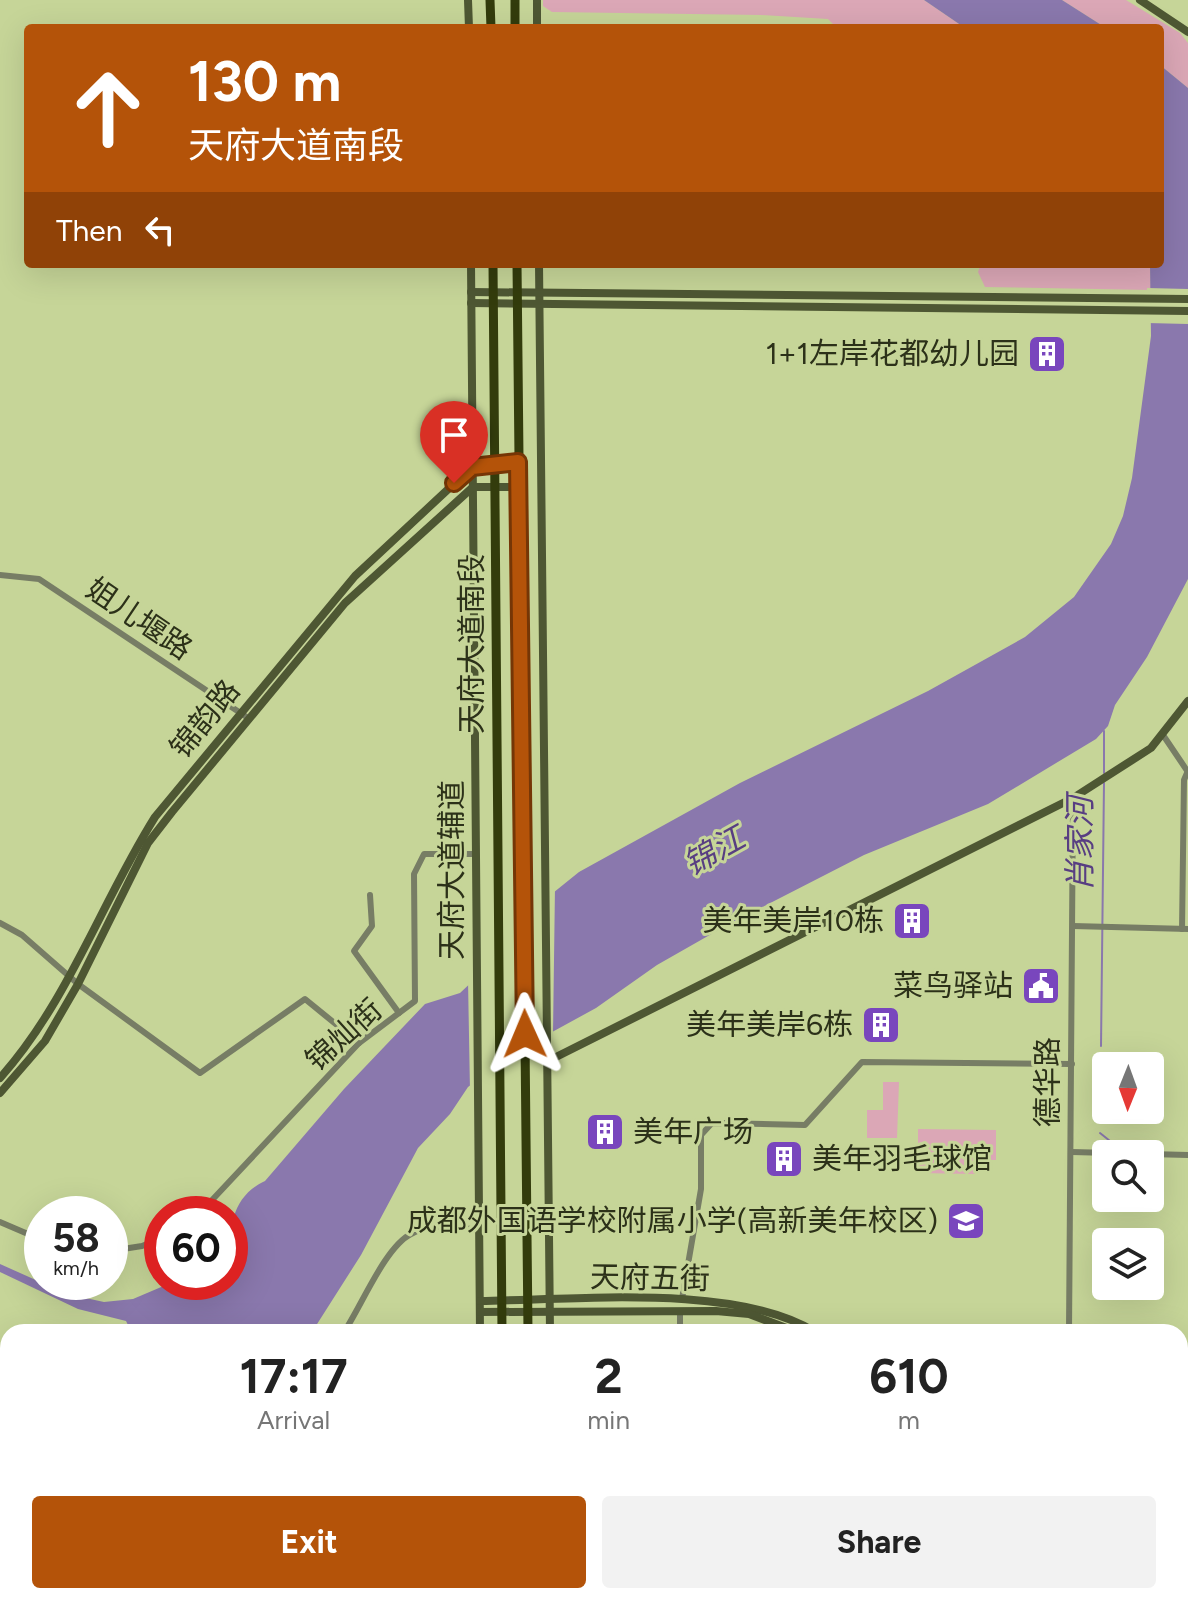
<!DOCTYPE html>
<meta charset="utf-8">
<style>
:root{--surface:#fff;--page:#f2f2f2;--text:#222;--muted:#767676;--accent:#b45309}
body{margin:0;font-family:Figtree,"Noto Sans SC",sans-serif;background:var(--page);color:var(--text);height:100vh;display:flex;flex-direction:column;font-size:30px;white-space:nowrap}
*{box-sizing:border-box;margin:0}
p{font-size:26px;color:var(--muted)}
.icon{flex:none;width:44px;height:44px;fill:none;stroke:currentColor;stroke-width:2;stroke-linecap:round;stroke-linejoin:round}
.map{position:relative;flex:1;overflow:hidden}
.sheet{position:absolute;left:0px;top:1324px;width:1188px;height:280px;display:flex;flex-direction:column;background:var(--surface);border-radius:24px 24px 0 0;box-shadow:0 8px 32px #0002}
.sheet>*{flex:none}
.hud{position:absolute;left:24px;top:24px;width:1140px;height:244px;border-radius:8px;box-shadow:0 8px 32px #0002;background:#b45309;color:#fff;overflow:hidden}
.needle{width:52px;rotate:181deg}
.buttons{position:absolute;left:1092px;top:1052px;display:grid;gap:16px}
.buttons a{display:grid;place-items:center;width:72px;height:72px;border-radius:8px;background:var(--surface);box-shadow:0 8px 32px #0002;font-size:40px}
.speed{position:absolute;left:24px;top:1196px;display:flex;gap:16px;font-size:40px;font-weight:700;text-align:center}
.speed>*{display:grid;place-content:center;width:104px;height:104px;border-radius:50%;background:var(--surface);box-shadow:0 8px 32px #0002;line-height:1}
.speed small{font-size:20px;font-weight:400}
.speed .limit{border:12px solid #d22;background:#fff;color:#111}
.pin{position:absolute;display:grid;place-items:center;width:68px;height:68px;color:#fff;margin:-82px -34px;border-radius:50% 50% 50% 0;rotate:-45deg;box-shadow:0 0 8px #0007}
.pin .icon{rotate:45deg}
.me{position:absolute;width:88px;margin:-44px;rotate:359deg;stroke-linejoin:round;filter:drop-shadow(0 0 6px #0008)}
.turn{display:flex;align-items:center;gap:28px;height:168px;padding:0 32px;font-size:36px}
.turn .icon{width:104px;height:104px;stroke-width:2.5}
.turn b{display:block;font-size:56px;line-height:68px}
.then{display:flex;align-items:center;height:76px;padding:0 32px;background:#0003;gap:16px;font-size:30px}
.eta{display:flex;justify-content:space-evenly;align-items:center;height:136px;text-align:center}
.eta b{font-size:48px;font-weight:700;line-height:56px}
.cta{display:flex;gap:16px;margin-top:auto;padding:16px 32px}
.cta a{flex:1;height:92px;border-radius:8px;background:var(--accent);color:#fff;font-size:32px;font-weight:700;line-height:92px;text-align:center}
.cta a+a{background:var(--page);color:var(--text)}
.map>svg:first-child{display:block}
.green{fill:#dba7b6}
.water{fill:#8a78ad}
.pier{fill:#c6d598}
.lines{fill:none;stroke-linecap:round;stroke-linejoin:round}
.stream{stroke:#8a78ad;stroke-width:2}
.street{stroke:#777d65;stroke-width:6}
.secondary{stroke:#4e5733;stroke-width:8}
.primary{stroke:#333c0c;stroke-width:9}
.route-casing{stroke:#753606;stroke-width:20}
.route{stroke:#b45309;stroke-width:14}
.labels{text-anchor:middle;stroke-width:6;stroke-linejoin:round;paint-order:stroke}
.poi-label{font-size:30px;fill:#2c3119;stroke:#c6d598;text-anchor:end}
.street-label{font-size:30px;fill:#2c3119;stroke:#c6d598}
.water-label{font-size:32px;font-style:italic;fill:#583e82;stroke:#c6d598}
</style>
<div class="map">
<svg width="1188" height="1604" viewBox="0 0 1188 1604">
<rect width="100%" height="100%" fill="#c6d598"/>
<!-- green -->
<g class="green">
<polygon points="543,0 924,0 965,28 837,28 828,19 761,15 552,12 543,6"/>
<polygon points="1062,0 1126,0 1180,33 1188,43 1188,88 1160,65 1160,28 1106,28"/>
<polygon points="981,264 1150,264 1151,290 985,287 978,272"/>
<polygon points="883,1082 899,1082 897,1138 867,1138 867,1110 883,1110"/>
<polygon points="918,1129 996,1130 996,1160 982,1160 975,1174 918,1173"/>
</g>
<!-- water -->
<g class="water">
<polygon points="924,0 1062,0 1106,28 965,28"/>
<path d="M1160,65L1188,88V579L1147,657L1115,705L1108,726L1096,739L988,804L864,855L729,924L657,965L596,1008L512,1054L468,1087L450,1114L418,1148L361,1255L312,1332H125L129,1327L126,1321L78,1309L0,1272V1264L67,1294L104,1302L133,1299L173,1282H230C230,1243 224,1200 265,1181L344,1089L425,1004L460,993L511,945L548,897L579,872L740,783L928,691L1025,637L1074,597L1111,544L1123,516L1132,478L1151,336L1150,264H1160Z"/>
<polygon points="8,1390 8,1508 0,1509 0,1392"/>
</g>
<!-- pier -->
<g class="pier">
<polygon points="1147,288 1188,289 1188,324 1147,323"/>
<polygon points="555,887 553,1034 470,1091 468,980 508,942 531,910"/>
</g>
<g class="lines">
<!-- stream -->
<g class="stream">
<polyline points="1104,773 1104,731"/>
<polyline points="1101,1046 1104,783"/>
<polyline points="1100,1081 1100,1074"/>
<polyline points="1100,1133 1110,1141"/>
</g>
<!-- street -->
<g class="street">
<polyline points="0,575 39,579 248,718"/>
<polyline points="1163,735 1188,772"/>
<polyline points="370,895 372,926 354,951 399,1013"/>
<polyline points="0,923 22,935 78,984 200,1073 305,999 359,1043"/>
<polyline points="1073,926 1188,929"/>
<polyline points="1182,929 1184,780 1187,773"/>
<polyline points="1072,1152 1188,1155"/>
<polyline points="199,1214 359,1043 415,1001 414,874 424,854 476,854"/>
<polyline points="0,1222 42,1240"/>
<polyline points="110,1251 142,1246 162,1238"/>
<polyline points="682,1299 701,1189 701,1135 712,1123 805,1125 862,1062 1072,1064"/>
<polyline points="680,1311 680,1332"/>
<path d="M344,1332C361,1307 385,1247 411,1234C431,1223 457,1227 479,1230"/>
<polyline points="1069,1332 1073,798"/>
<polyline points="0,1537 8,1535"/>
<polyline points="0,1560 8,1559"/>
<polyline points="687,1604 688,1596"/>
</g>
<!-- secondary -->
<g class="secondary">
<polyline points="468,0 469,28"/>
<polyline points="537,0 537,28"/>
<polyline points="1140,0 1188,32"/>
<polyline points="471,264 480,1332"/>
<polyline points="539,264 550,1332"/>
<polyline points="471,292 1188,299"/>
<polyline points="471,303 1188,311"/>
<polyline points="548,1061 1073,798 1151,748 1188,701"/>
<path d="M0,1078C68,1002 101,903 155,817L355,576L472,467L518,462"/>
<polyline points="0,1093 45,1041 78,984 148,843 172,812 345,603 473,487 518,487"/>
<path d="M480,1301C572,1300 737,1283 815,1332"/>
<polyline points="480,1312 716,1311 749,1314 797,1332"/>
<polyline points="1180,1591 1188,1594"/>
<polyline points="482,1596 482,1604"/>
<polyline points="552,1596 552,1604"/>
<polyline points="1169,1596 1188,1602"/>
<polyline points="112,1604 112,1596"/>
</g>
<!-- primary -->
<g class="primary">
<polyline points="490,0 491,28"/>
<polyline points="515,0 515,28"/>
<polyline points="493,264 502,1332"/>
<polyline points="517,264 528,1332"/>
<polyline points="504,1596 504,1604"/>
<polyline points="530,1596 530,1604"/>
</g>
</g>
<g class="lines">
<defs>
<polyline id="route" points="454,483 472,467 518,462 525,1034"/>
</defs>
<!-- route casing -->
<use href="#route" class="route-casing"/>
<!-- route -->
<use href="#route" class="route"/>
</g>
<!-- icons -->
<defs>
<symbol id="building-square" viewBox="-11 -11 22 22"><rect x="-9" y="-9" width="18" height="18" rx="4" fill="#7946bd" stroke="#c6d598"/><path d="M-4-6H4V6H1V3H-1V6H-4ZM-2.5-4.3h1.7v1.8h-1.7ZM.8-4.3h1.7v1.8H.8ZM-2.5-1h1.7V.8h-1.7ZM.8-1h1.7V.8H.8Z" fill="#fff"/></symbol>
<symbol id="civic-square" viewBox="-11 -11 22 22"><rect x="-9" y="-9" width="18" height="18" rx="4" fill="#7946bd" stroke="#c6d598"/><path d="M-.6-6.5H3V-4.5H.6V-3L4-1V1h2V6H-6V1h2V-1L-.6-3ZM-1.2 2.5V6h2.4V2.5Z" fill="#fff"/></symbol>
<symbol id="school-square" viewBox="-11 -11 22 22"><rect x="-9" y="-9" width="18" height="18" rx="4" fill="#7946bd" stroke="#c6d598"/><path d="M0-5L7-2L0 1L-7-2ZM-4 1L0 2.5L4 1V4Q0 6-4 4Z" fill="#fff"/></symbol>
</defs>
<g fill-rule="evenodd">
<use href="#building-square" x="1025" y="332" width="44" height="44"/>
<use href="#building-square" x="890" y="899" width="44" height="44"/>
<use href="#civic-square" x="1019" y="964" width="44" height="44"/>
<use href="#building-square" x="859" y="1003" width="44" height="44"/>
<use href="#building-square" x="583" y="1110" width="44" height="44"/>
<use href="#building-square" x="762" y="1137" width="44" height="44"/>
<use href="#school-square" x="944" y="1199" width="44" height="44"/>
</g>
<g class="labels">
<!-- poi labels -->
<g class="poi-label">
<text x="1019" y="364">1+1左岸花都幼儿园</text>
<text x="884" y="931">美年美岸10栋</text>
<text x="1013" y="996">菜鸟驿站</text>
<text x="853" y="1035">美年美岸6栋</text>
<text x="633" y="1142" text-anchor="start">美年广场</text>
<text x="812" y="1169" text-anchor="start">美年羽毛球馆</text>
<text x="938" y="1231">成都外国语学校附属小学(高新美年校区)</text>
</g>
<!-- street labels -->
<g class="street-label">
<text transform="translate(139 619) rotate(34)" y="10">姐儿堰路</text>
<text transform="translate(472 644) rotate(-90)" y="10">天府大道南段</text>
<text transform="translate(205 719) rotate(-51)" y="10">锦韵路</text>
<text transform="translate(452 870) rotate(-90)" y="10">天府大道辅道</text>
<text transform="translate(344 1035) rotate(-42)" y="10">锦灿街</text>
<text transform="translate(1048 1082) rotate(-90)" y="10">德华路</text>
<text transform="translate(650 1278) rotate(1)" y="10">天府五街</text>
</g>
<!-- water labels -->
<g class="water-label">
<text transform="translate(1080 844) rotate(-90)" y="11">肖家河</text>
<text transform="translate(714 851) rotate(-29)" y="11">锦江</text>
</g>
</g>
</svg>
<div class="buttons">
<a><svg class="needle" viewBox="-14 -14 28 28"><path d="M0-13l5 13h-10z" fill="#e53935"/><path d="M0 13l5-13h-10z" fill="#767676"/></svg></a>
<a><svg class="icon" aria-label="search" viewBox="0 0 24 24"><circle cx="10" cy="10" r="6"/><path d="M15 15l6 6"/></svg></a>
<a><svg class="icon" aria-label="layers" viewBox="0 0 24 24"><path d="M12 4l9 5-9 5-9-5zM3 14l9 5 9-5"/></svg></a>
</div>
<div class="speed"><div>58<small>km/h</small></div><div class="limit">60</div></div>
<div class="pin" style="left:454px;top:483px;background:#d93025"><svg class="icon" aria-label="arrive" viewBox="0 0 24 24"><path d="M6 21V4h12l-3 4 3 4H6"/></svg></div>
<svg class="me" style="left:525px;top:1034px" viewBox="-20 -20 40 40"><path d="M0-17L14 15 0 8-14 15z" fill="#b45309" stroke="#fff" stroke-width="4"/></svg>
<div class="hud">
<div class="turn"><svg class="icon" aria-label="ahead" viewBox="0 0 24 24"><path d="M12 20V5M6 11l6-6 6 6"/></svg><div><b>130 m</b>天府大道南段</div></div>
<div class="then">Then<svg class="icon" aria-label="left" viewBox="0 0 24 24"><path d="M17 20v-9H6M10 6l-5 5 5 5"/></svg></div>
</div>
<section class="sheet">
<div class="eta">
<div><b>17:17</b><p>Arrival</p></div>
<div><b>2</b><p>min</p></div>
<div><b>610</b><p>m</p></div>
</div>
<div class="cta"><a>Exit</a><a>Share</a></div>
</section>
</div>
